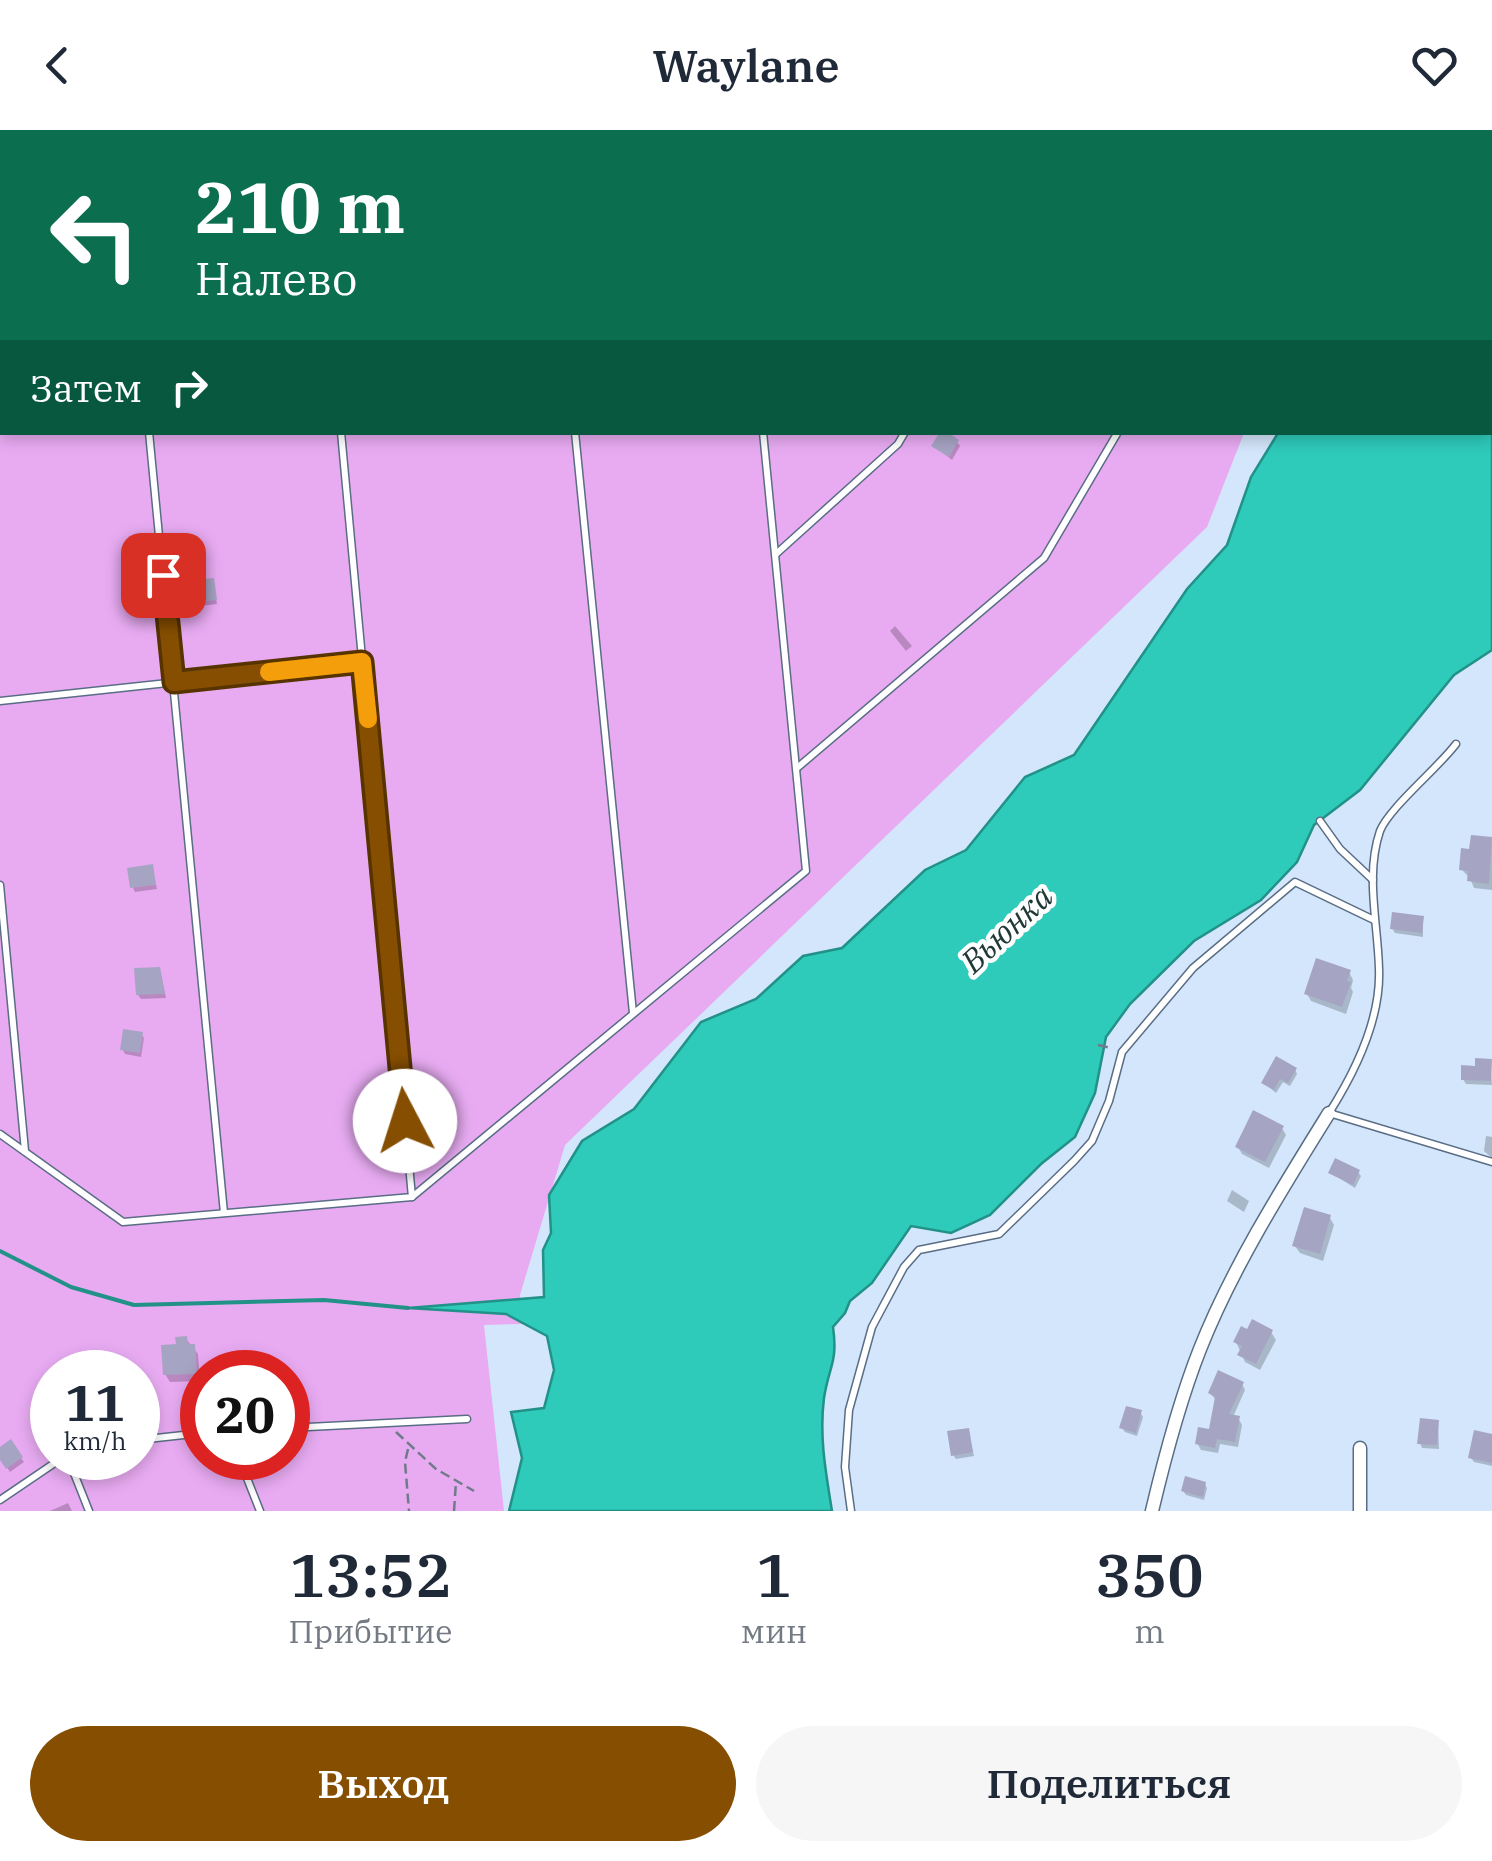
<!DOCTYPE html>
<html lang="ru">
<meta charset="utf-8">
<style>
:root{--surface:#fff;--page:#f6f6f7;--text:#1f2937;--muted:#747a83;--accent:#864e00}
body{margin:0;font-family:"IBM Plex Serif",serif;background:var(--page);color:var(--text);height:100vh;display:flex;flex-direction:column;font-size:38px;white-space:nowrap}
*{box-sizing:border-box;margin:0}
p{font-size:32px;color:var(--muted)}
.icon{flex:none;width:55px;height:55px;fill:none;stroke:currentColor;stroke-width:2;stroke-linecap:round;stroke-linejoin:round}
.map{position:relative;height:1381px;overflow:hidden}
.panel{display:flex;flex-direction:column;background:var(--surface);flex:1}
.panel>*{flex:none}
.top-card{position:absolute;left:0px;top:0px;width:1492px;height:305px;box-shadow:0 5px 15px #0003;background:#0b6e4f;color:#fff;overflow:hidden}
.speed{position:absolute;left:30px;top:1220px;display:flex;gap:20px;font-size:50px;font-weight:700;text-align:center}
.speed>*{display:grid;place-content:center;width:130px;height:130px;border-radius:50%;background:var(--surface);box-shadow:0 5px 15px #0003;line-height:1}
.speed small{font-size:25px;font-weight:400}
.speed .limit{border:15px solid #d22;background:#fff;color:#111}
.pin{position:absolute;display:grid;place-items:center;width:85px;height:85px;color:#fff;margin:-42px;border-radius:20px;box-shadow:0 5px 15px #0006}
.me{position:absolute;width:110px;margin:-55px;rotate:355deg;stroke-linejoin:round;filter:drop-shadow(0 0 8px #0008)}
.turn{display:flex;align-items:center;gap:35px;height:210px;padding:0 30px;font-size:45px}
.turn .icon{width:130px;height:130px;stroke-width:2.5}
.turn b{display:block;font-size:70px;line-height:85px}
.then{display:flex;align-items:center;height:95px;padding:0 30px;background:#0003;gap:20px;font-size:38px}
.eta{display:flex;justify-content:space-evenly;align-items:center;height:170px;text-align:center}
.eta b{font-size:60px;font-weight:600;line-height:70px}
.primary-button{display:flex;gap:20px;margin-top:auto;padding:20px 30px}
.primary-button a{flex:1;height:115px;border-radius:60px;background:var(--accent);color:#fff;font-size:40px;font-weight:600;line-height:115px;text-align:center}
.primary-button a+a{background:var(--page);color:var(--text)}
header{display:flex;justify-content:space-between;align-items:center;height:130px;padding:0 30px;background:var(--surface);font-size:45px;font-weight:600}
.map>svg:first-child{display:block}
.green{fill:#e8abf2;fill-rule:evenodd}
.water{fill:#2ecaba;stroke:#229188;stroke-width:2.5}
.shadow{fill:#0003}
.lines{fill:none;stroke-linecap:round;stroke-linejoin:round}
.stream{stroke:#229188;stroke-width:4}
.building{fill:#a6a4c3}
.service-casing{stroke:#596d85;stroke-width:9}
.minor-casing{stroke:#596d85;stroke-width:15}
.path{stroke:#6f7b8a;stroke-width:2.5;stroke-dasharray:10 5;stroke-linecap:butt}
.service{stroke:#fff;stroke-width:6}
.minor{stroke:#fff;stroke-width:12}
.route-casing{stroke:#573300;stroke-width:25}
.route{stroke:#864e00;stroke-width:18}
.slow{stroke:#f59e0b;stroke-width:18}
.labels{text-anchor:middle;stroke-width:9;stroke-linejoin:round;paint-order:stroke}
.water-label{font-size:32px;font-style:italic;fill:#213936;stroke:#fff}
</style>
<header><svg class="icon" aria-label="back" viewBox="0 0 24 24"><path d="M15 5l-7 7 7 7"/></svg>Waylane<svg class="icon" aria-label="heart" viewBox="0 0 24 24"><path d="M12 20l-8-8c-3-5 5-10 8-4 3-6 11-1 8 4z"/></svg></header>
<div class="map">
<svg width="1492" height="1381" viewBox="0 0 1492 1381">
<rect width="100%" height="100%" fill="#d4e6fc"/>
<!-- green -->
<path class="green" d="M0,0L1038,2H2V302L1244,303L1207,397L565,1015L520,1165L522,1194L484,1195L504,1381H0ZM52,1242H138V1328H52ZM202,1242H288V1328H202Z"/>
<!-- water -->
<path class="water" d="M1334,0H1492V520L1454,545L1360,660L1314,695L1297,732L1261,770L1194,811L1130,874L1106,907L1095,963L1075,1007L1041,1034L990,1085L951,1103L911,1096L872,1153L850,1171L845,1183L833,1197C838,1232 829,1236 824,1268C819,1307 826,1343 832,1381H509L522,1328L511,1282L544,1278L554,1240L547,1206L506,1184L408,1178L544,1167L543,1120L551,1103L549,1065L582,1011L634,979L701,892L756,869L803,826L842,818L925,740L966,720L1025,647L1074,625L1187,459L1227,415L1251,347L1278,303L1490,302V2Z"/>
<!-- shadow -->
<g class="shadow">
<polygon points="5,0 24,0 26,2 5,2"/>
<polygon points="957,312 960,316 952,330 934,316"/>
<polygon points="213,451 217,474 200,476 197,471"/>
<polygon points="895,496 912,516 906,521 890,501"/>
<polygon points="1473,708 1492,710 1492,760 1474,758 1470,748 1462,740 1472,722"/>
<polygon points="152,737 157,759 135,762 133,758"/>
<polygon points="1423,788 1423,807 1395,803 1392,798"/>
<polygon points="1349,842 1353,850 1351,858 1353,862 1346,884 1311,871 1307,864"/>
<polygon points="161,844 166,868 141,869 138,865"/>
<polygon points="141,904 144,908 141,927 125,924 123,920"/>
<polygon points="1490,931 1492,955 1466,954 1463,949"/>
<polygon points="1295,939 1297,944 1290,956 1283,952 1276,963 1264,953"/>
<polygon points="1282,998 1286,1005 1269,1038 1242,1024 1238,1017"/>
<polygon points="1486,1006 1492,1007 1492,1028 1484,1021"/>
<polygon points="1358,1042 1361,1046 1355,1058 1331,1043"/>
<polygon points="1232,1060 1249,1071 1244,1082 1227,1071"/>
<polygon points="1330,1088 1334,1095 1323,1131 1300,1123 1295,1116"/>
<polygon points="1271,1202 1276,1210 1260,1240 1245,1232 1236,1212"/>
<polygon points="186,1209 198,1224 200,1251 170,1252 165,1244 178,1216"/>
<polygon points="1242,1254 1245,1260 1233,1287 1238,1288 1242,1295 1238,1317 1220,1314 1218,1323 1201,1320 1197,1313 1211,1302 1217,1271 1210,1263"/>
<polygon points="1140,1282 1143,1287 1137,1306 1125,1302 1122,1298"/>
<polygon points="1438,1292 1439,1319 1422,1318 1420,1313"/>
<polygon points="968,1300 974,1326 956,1329 953,1325"/>
<polygon points="1492,1306 1492,1336 1474,1332 1471,1328"/>
<polygon points="10,1313 24,1332 10,1342 0,1327 0,1320"/>
<polygon points="1205,1354 1207,1358 1204,1370 1186,1365 1183,1361"/>
<polygon points="68,1373 72,1381 50,1381"/>
</g>
<g class="lines">
<!-- stream -->
<polyline class="stream" points="0,1121 71,1157 134,1175 324,1170 408,1178"/>
</g>
<!-- building -->
<g class="building">
<polygon points="940,302 947,302 959,310 949,327 931,316"/>
<polygon points="214,448 217,470 195,472 192,450"/>
<polygon points="1471,705 1492,707 1489,754 1467,751 1468,741 1459,740 1461,718 1469,719"/>
<polygon points="153,734 156,755 130,758 127,738"/>
<polygon points="1392,782 1424,786 1422,803 1390,799"/>
<polygon points="1316,828 1351,840 1347,851 1351,852 1342,877 1304,864"/>
<polygon points="160,837 165,864 136,865 134,838"/>
<polygon points="123,899 143,902 140,923 120,920"/>
<polygon points="1276,926 1297,938 1288,953 1280,949 1274,960 1261,953"/>
<polygon points="1475,928 1492,929 1491,951 1461,950 1461,935 1475,936"/>
<polygon points="1253,980 1284,996 1265,1032 1235,1017"/>
<polygon points="1335,1028 1360,1040 1353,1055 1328,1043"/>
<polygon points="1304,1077 1331,1085 1320,1124 1292,1116"/>
<polygon points="1252,1189 1273,1200 1256,1234 1237,1225 1242,1216 1233,1212 1241,1196 1247,1199"/>
<polygon points="187,1206 188,1214 195,1214 197,1244 163,1245 161,1215 176,1214 175,1207"/>
<polygon points="1218,1240 1244,1252 1229,1284 1240,1286 1235,1312 1217,1309 1215,1318 1195,1314 1198,1297 1209,1299 1215,1267 1208,1263"/>
<polygon points="1126,1276 1142,1280 1136,1303 1119,1298"/>
<polygon points="1420,1288 1439,1290 1437,1315 1417,1314"/>
<polygon points="969,1298 973,1322 951,1326 947,1301"/>
<polygon points="1474,1300 1492,1304 1492,1333 1468,1328"/>
<polygon points="11,1309 23,1327 6,1339 0,1330 0,1317"/>
<polygon points="1185,1346 1206,1352 1203,1367 1181,1361"/>
</g>
<g class="lines">
<defs>
<g id="service">
<polyline points="120,0 120,2"/>
<polyline points="313,0 313,2"/>
<polyline points="545,0 546,2"/>
<polyline points="733,0 733,2"/>
<polyline points="972,0 974,2"/>
<polyline points="1238,0 1240,2"/>
<polyline points="915,2 916,0"/>
<polyline points="149,302 224,1083"/>
<polyline points="575,302 633,883"/>
<polyline points="776,424 898,314 905,302"/>
<polyline points="0,571 362,532"/>
<path d="M1456,614C1438,638 1389,678 1380,701C1365,745 1378,794 1379,839C1381,888 1355,942 1329,983L1492,1032"/>
<polyline points="797,638 1044,428 1118,302"/>
<polyline points="1320,691 1340,719 1373,750"/>
<polyline points="0,755 25,1021"/>
<polyline points="0,1004 123,1092 412,1067 341,302"/>
<polyline points="412,1067 806,741 763,302"/>
<polyline points="288,1298 467,1289"/>
<polyline points="138,1310 202,1303"/>
<polyline points="68,1328 89,1381"/>
<polyline points="239,1328 260,1381"/>
<polyline points="0,1370 62,1328"/>
<polyline points="851,1381 845,1337 849,1280 872,1197 904,1137 919,1120 999,1104 1074,1031 1092,1011 1109,971 1122,922 1193,838 1295,752 1374,790"/>
</g>
<g id="minor">
<polyline points="1360,1318 1360,1381"/>
<path d="M1152,1381C1165,1326 1179,1272 1200,1219C1232,1138 1283,1057 1329,983"/>
</g>
</defs>
<!-- service casing -->
<use href="#service" class="service-casing"/>
<!-- minor casing -->
<use href="#minor" class="minor-casing"/>
<!-- path -->
<g class="path">
<polyline points="1098,915 1111,918"/>
<polyline points="396,1302 436,1339 474,1361"/>
<polyline points="408,1319 405,1332 409,1381"/>
<polyline points="454,1381 456,1352"/>
</g>
<!-- service -->
<use href="#service" class="service"/>
<!-- minor -->
<use href="#minor" class="minor"/>
</g>
<g class="lines">
<defs>
<polyline id="route" points="163,445 174,552 362,532 405,991"/>
</defs>
<!-- route casing -->
<use href="#route" class="route-casing"/>
<!-- route -->
<use href="#route" class="route"/>
<!-- slow -->
<polyline class="slow" points="269,542 362,532 368,589"/>
</g>
<g class="labels">
<!-- water labels -->
<g class="water-label">
<text transform="translate(1007 799) rotate(-43)" y="11">Вьюнка</text>
</g>
</g>
</svg>
<div class="speed"><div>11<small>km/h</small></div><div class="limit">20</div></div>
<div class="pin" style="left:163px;top:445px;background:#d93025"><svg class="icon" aria-label="arrive" viewBox="0 0 24 24"><path d="M6 21V4h12l-3 4 3 4H6"/></svg></div>
<svg class="me" style="left:405px;top:991px" viewBox="-20 -20 40 40"><circle r="19" fill="#fff"/><path d="M0-13L10 11 0 6-10 11z" fill="#864e00"/></svg>
<div class="top-card">
<div class="turn"><svg class="icon" aria-label="left" viewBox="0 0 24 24"><path d="M17 20v-9H6M10 6l-5 5 5 5"/></svg><div><b>210 m</b>Налево</div></div>
<div class="then">Затем<svg class="icon" aria-label="right" viewBox="0 0 24 24"><path d="M7 20v-9h11M14 6l5 5-5 5"/></svg></div>
</div>
</div>
<section class="panel">
<div class="eta">
<div><b>13:52</b><p>Прибытие</p></div>
<div><b>1</b><p>мин</p></div>
<div><b>350</b><p>m</p></div>
</div>
<div class="primary-button"><a>Выход</a><a>Поделиться</a></div>
</section>
